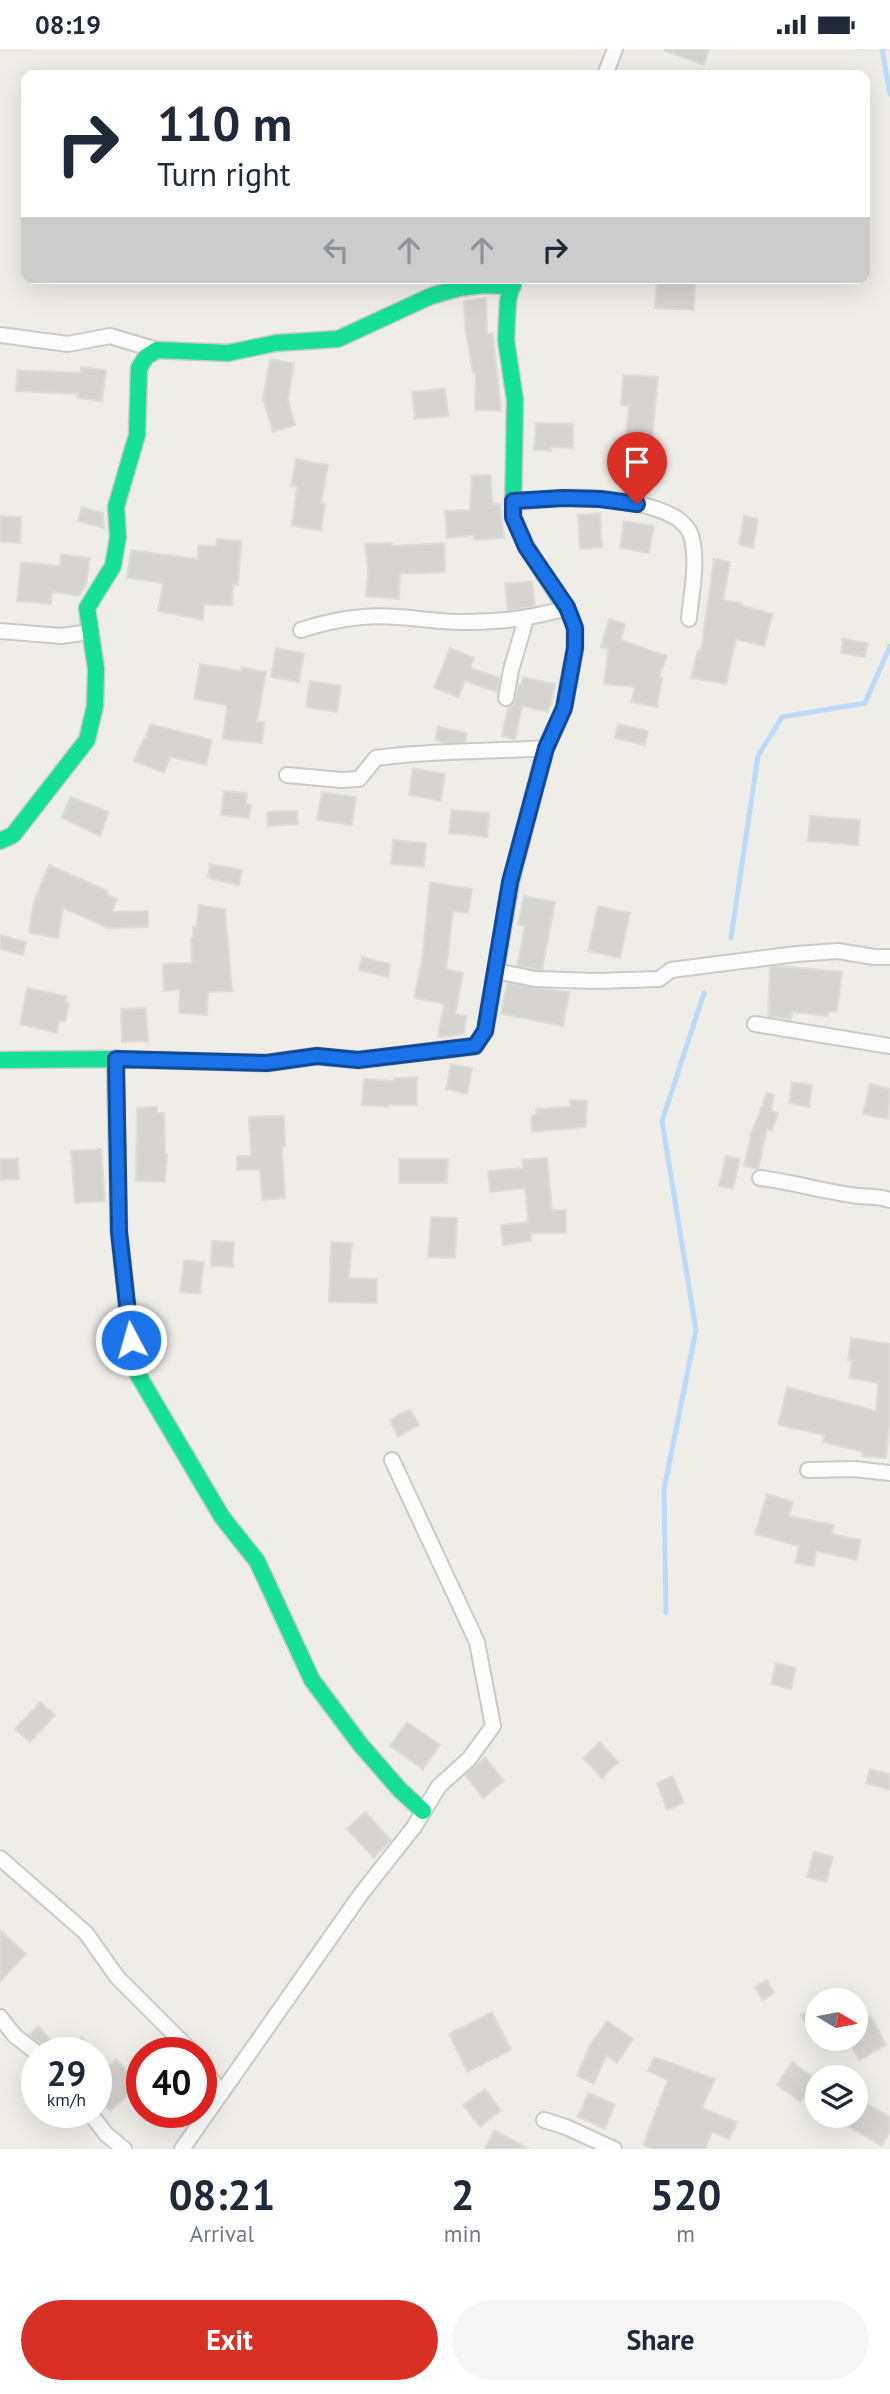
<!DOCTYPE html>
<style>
:root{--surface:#fff;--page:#f6f6f7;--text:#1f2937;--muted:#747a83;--accent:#d93025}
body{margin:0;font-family:"PT Sans",sans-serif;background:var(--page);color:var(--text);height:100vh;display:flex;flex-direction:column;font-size:26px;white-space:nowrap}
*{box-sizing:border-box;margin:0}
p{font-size:23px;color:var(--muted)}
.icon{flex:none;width:38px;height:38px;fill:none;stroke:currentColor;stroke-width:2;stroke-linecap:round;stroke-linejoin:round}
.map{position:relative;height:2100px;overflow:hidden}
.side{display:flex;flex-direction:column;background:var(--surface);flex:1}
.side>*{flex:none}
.banner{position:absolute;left:21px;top:21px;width:849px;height:214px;border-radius:14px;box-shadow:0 7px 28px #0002;background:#fff;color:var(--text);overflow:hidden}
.needle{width:46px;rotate:100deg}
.buttons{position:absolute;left:805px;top:1939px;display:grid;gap:14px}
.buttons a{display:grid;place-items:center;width:63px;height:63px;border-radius:50%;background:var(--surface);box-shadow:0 7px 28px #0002;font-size:35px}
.speed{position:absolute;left:21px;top:1988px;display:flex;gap:14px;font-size:35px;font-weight:700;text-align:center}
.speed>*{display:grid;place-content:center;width:91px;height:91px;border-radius:50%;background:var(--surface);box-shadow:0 7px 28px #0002;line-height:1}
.speed small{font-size:18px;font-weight:400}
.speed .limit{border:10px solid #d22;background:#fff;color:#111}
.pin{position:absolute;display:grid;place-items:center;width:60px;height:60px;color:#fff;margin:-72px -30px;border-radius:50% 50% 50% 0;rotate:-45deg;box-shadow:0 0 7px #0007}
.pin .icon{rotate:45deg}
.me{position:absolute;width:77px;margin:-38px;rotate:354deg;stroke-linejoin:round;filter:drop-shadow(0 0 5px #0008)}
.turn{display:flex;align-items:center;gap:24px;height:147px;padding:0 21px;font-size:32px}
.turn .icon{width:91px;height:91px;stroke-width:2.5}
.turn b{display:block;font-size:49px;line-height:60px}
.lanes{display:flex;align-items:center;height:66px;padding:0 21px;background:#0003;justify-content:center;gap:35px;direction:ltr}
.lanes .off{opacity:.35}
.eta{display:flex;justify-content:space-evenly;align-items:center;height:119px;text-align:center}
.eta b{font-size:42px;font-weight:600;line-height:49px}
.action{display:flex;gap:14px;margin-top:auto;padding:14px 21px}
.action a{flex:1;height:80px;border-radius:42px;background:var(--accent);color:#fff;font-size:28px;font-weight:600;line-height:80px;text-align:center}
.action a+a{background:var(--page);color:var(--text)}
.status{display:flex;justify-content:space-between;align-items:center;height:49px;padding:0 35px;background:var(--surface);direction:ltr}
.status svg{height:19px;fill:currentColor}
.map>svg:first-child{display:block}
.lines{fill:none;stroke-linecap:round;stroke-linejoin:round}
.stream{stroke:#bcdaf8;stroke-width:5}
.building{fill:#d5d4d1;stroke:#dedcd7;stroke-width:2}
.street-casing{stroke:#cacac9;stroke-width:18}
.fast-casing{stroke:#cacbca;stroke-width:19}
.jam-casing{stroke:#cacbca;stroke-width:19}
.street{stroke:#fcfcfc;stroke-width:14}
.fast{stroke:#16e098;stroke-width:16}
.jam{stroke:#f24e42;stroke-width:16}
.route-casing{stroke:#114b97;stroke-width:18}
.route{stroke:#1a73e8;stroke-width:12}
</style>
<div class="status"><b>08:19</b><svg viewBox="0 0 49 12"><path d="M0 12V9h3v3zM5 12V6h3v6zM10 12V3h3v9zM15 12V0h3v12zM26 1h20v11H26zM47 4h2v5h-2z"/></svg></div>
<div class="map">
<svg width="890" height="2100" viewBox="0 0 890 2100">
<rect width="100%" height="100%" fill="#eeede8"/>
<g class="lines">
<!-- stream -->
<g class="stream">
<polyline points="882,0 890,45"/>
<polyline points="731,889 758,707 782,668 865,654 890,597"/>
<polyline points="666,1564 664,1440 696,1281 662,1072 704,944"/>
</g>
</g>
<!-- building -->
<g class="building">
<polygon points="665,0 709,0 704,16 665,2"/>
<polygon points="657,229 695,230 694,261 655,259"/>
<polygon points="486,249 487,285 493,284 501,362 475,361 476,324 473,325 465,278 464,252"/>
<polygon points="270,310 294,314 288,351 295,376 273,383 263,349"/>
<polygon points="81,318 106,321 102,352 77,349 78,345 16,342 17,321 81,324"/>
<polygon points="623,326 658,328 650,411 624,408 629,357 621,357"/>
<polygon points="445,339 448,367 415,370 412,343"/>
<polygon points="536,374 573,375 573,399 551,398 551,402 534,401"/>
<polygon points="296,410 328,416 321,454 325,455 321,481 292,477 297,438 291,437"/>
<polygon points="491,426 492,455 500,455 504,489 474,491 474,486 447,489 445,462 470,461 472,427"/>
<polygon points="82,458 103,464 104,479 78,472"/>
<polygon points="600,464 602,498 580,500 578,466"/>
<polygon points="0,467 21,468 20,494 0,493"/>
<polygon points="744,467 758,470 753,499 739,495"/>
<polygon points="624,472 654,477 649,504 620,499"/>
<polygon points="217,490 241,492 238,536 233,536 232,557 204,555 203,571 158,562 163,534 127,529 131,501 198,510 198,496 216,497"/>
<polygon points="392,494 392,497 444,494 445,523 400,525 399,550 366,547 368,523 365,495"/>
<polygon points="61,505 90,509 86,536 79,547 52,543 51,555 17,552 21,513 60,517"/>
<polygon points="714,510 730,513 723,551 741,554 740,556 773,565 764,597 736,590 726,635 691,629 698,601 701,601"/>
<polygon points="532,532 535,557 508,561 505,535"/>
<polygon points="609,570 625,575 621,591 667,607 659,628 662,629 657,658 631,653 635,638 604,635 608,600 601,598"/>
<polygon points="843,590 868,594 865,608 841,604"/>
<polygon points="276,599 304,604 299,633 271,628"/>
<polygon points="450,599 474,609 470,619 500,629 497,643 465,632 458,648 434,639"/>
<polygon points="200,615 241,622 242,618 266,623 257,673 264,673 262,694 223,690 227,656 194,650"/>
<polygon points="523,628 555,635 551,655 548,663 522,657 515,690 502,687 508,658 514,655 518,635 521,636"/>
<polygon points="310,632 341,637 337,663 306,658"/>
<polygon points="150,675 212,691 206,716 170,708 164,724 134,712 144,689 146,690"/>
<polygon points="618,675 648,682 645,696 615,689"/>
<polygon points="438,678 467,684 465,693 445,694 435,691"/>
<polygon points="413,719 445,725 441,752 409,746"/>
<polygon points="224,742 247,744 246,755 251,756 249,769 221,766"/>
<polygon points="322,743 356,748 352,776 317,771"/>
<polygon points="70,748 109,763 100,787 62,769"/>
<polygon points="451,761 489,764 487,788 449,784"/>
<polygon points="297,762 298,775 268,777 267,763"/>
<polygon points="810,767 860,771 858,796 808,792"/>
<polygon points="393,791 426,794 424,818 391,815"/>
<polygon points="210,815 242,821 239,836 208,829"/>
<polygon points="49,816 108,842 107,845 117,850 112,863 148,862 148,878 108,879 63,859 58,889 29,884 34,852"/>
<polygon points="430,833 472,840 468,864 453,862 446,920 463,924 455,965 467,967 464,985 438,988 444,955 414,949 422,911"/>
<polygon points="524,847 555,853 542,921 517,917 525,877 518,876"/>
<polygon points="199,856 225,860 232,942 208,943 207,966 179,964 180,941 164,942 163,915 192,914 191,889 193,889 193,878 196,878"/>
<polygon points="598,857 630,864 620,909 588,902"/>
<polygon points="0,886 26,893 23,906 0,900"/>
<polygon points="362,908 390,915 388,928 359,921"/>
<polygon points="781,917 842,923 837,963 829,962 828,967 792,963 791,970 768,967 770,918"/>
<polygon points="507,934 569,943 563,977 501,965"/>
<polygon points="27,939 66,947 65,953 69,954 65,973 59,972 57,984 20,975"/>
<polygon points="146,959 148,992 122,993 121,960"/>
<polygon points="451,1015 472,1019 467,1045 446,1040"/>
<polygon points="417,1028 417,1056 388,1056 388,1058 362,1056 364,1030 394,1032 394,1029"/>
<polygon points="792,1033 812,1036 809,1058 789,1054"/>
<polygon points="870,1035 890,1040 888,1070 863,1065"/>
<polygon points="767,1044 774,1046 771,1062 778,1064 772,1082 767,1080 758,1120 744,1117 751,1085"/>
<polygon points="570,1051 587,1052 586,1078 532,1083 531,1067 536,1066 536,1060 570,1058"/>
<polygon points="157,1058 157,1064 164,1064 165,1105 167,1105 165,1133 136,1132 137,1059"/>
<polygon points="284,1067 285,1097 282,1097 285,1149 262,1151 260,1120 237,1121 237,1107 251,1107 249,1068"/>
<polygon points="101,1100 105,1152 75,1154 71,1102"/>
<polygon points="726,1107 740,1110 733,1140 719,1137"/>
<polygon points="547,1109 552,1161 566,1161 566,1184 531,1184 531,1192 503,1196 501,1176 528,1173 525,1139 490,1143 488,1122 523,1119 522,1111"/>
<polygon points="0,1110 18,1110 19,1130 0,1131"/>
<polygon points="399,1110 448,1110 447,1134 399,1134"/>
<polygon points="431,1168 457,1169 455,1209 428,1208"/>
<polygon points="212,1192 234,1193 233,1218 211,1217"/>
<polygon points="331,1193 352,1194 349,1229 377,1230 377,1254 329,1253"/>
<polygon points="184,1211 204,1213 200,1245 180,1243"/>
<polygon points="851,1289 890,1295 890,1368 886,1409 862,1407 863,1403 823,1393 824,1386 778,1376 787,1338 876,1362 878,1334 849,1329 852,1311 848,1311"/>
<polygon points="410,1360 419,1376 398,1388 390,1371"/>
<polygon points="767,1445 793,1453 789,1467 834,1476 832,1485 861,1491 857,1511 816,1502 814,1517 795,1514 799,1497 755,1485"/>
<polygon points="776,1614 796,1619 791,1640 771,1635"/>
<polygon points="40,1653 55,1666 30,1693 15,1680"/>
<polygon points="407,1673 440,1696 423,1720 390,1697"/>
<polygon points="600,1693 618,1713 602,1729 583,1709"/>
<polygon points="485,1708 504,1732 483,1749 465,1726"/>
<polygon points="870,1720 890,1725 890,1741 866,1734"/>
<polygon points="673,1727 684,1754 667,1761 657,1734"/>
<polygon points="365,1763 391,1791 374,1809 347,1780"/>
<polygon points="814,1803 833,1808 826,1833 807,1828"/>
<polygon points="0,1881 26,1905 0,1933"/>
<polygon points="767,1931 774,1944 763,1951 755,1938"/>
<polygon points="817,1956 817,1994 801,1966"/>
<polygon points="492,1963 511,2001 467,2023 449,1985"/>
<polygon points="871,1967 886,1996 859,2011 848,1990 856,1990 856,1975"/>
<polygon points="607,1972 633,1990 617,2014 606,2006 594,2035 577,2027 590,1996"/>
<polygon points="39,1977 60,2004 46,2004 43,1997 31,1987 29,1985"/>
<polygon points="82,1988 95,2004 63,2004"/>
<polygon points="654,2008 715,2030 702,2059 737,2073 729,2090 712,2083 705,2100 653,2100 643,2096 668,2031 648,2022"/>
<polygon points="116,2010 139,2036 110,2062 96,2046 96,2028"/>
<polygon points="792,2013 817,2031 801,2053 777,2036"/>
<polygon points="485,2040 501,2061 480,2078 463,2056"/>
<polygon points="588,2044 615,2055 605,2080 578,2068"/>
<polygon points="863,2053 890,2068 890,2082 882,2097 849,2078"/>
<polygon points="494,2081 529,2100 485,2100"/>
</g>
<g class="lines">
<defs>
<g id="street">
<polyline points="605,26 615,0"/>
<polyline points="0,286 68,295 110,287 157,301"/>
<path d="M513,452C530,453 545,450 561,449C593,447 685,452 692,490C698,516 691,545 689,570"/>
<path d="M301,581C332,571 363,565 396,568C418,569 439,573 461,573C501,573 527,570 567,559"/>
<polyline points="0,582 61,587 90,583"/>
<polyline points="506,649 511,621 526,570"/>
<path d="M287,726L341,731L359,730L376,709C433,701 489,703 546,699"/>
<polyline points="496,922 535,930 596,932 659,930 671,921 796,905 838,902 874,908 890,908"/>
<polyline points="755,975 890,997"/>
<path d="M760,1129C793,1133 825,1143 858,1147C870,1148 878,1147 890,1151"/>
<polyline points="808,1421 854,1420 890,1424"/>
<polyline points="0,1809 86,1884 117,1928 193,2004"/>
<polyline points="0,1968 15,1987 37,2004"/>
<polyline points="201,2015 221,2045"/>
<polyline points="89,2063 106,2085 124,2100"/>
<polyline points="544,2071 566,2078 614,2100"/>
<polyline points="182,2100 361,1845 414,1778 439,1737 469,1710 493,1677 477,1593 392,1411"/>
</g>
<g id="fast">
<polyline points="513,229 508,252 506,291 515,351 513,468 526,497 570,566"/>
<polyline points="0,792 13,786 87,691 95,657 96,620 87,559 113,517 118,488 116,458 137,386 139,319 146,308 157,301 228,304 276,294 338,290 431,247 459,239 483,236 513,237"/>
<polyline points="115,1010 119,1183 134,1319 222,1468 257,1512 312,1631 360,1695 400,1741 423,1762"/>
<polyline points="0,1011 115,1010 267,1014 317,1007 358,1011 475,997 485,982 511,833 536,735"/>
</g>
<polyline id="jam" points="536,735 546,699 564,659 575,599 575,579 570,566"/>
</defs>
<!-- street casing -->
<use href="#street" class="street-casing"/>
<!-- fast casing -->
<use href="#fast" class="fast-casing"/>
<!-- jam casing -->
<use href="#jam" class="jam-casing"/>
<!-- street -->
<use href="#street" class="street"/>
<!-- fast -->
<use href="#fast" class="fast"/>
<!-- jam -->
<use href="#jam" class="jam"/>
</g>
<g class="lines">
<defs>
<polyline id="route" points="131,1291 119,1183 116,1010 267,1014 317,1007 358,1011 475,997 485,982 510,833 546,699 564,659 575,599 575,579 567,558 526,498 513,468 513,452 563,449 600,450 637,455"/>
</defs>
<!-- route casing -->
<use href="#route" class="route-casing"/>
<!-- route -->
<use href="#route" class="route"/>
</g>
</svg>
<div class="buttons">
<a><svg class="needle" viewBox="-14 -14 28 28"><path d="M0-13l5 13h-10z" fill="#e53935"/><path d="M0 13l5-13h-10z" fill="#747a83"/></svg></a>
<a><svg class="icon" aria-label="layers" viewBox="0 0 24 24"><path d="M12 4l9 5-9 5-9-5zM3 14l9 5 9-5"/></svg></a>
</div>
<div class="speed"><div>29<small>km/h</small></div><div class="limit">40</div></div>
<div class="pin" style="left:637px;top:455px;background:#d93025"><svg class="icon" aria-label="arrive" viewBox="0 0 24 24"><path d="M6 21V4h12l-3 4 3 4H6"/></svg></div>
<svg class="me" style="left:131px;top:1291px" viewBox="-20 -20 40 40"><circle r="17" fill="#1a73e8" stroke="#fff" stroke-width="3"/><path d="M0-11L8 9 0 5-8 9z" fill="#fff"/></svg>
<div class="banner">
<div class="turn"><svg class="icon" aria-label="right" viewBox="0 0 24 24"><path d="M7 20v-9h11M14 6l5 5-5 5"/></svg><div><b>110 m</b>Turn right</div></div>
<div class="lanes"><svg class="icon off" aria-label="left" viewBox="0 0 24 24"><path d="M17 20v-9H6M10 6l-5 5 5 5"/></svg><svg class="icon off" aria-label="ahead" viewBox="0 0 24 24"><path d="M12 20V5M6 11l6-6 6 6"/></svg><svg class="icon off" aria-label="ahead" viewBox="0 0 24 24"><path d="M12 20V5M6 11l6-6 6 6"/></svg><svg class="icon" aria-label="right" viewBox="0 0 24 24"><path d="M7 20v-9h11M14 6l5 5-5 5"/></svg></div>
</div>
</div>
<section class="side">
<div class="eta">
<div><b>08:21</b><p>Arrival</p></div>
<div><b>2</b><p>min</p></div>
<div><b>520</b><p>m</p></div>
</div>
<div class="action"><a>Exit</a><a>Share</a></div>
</section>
